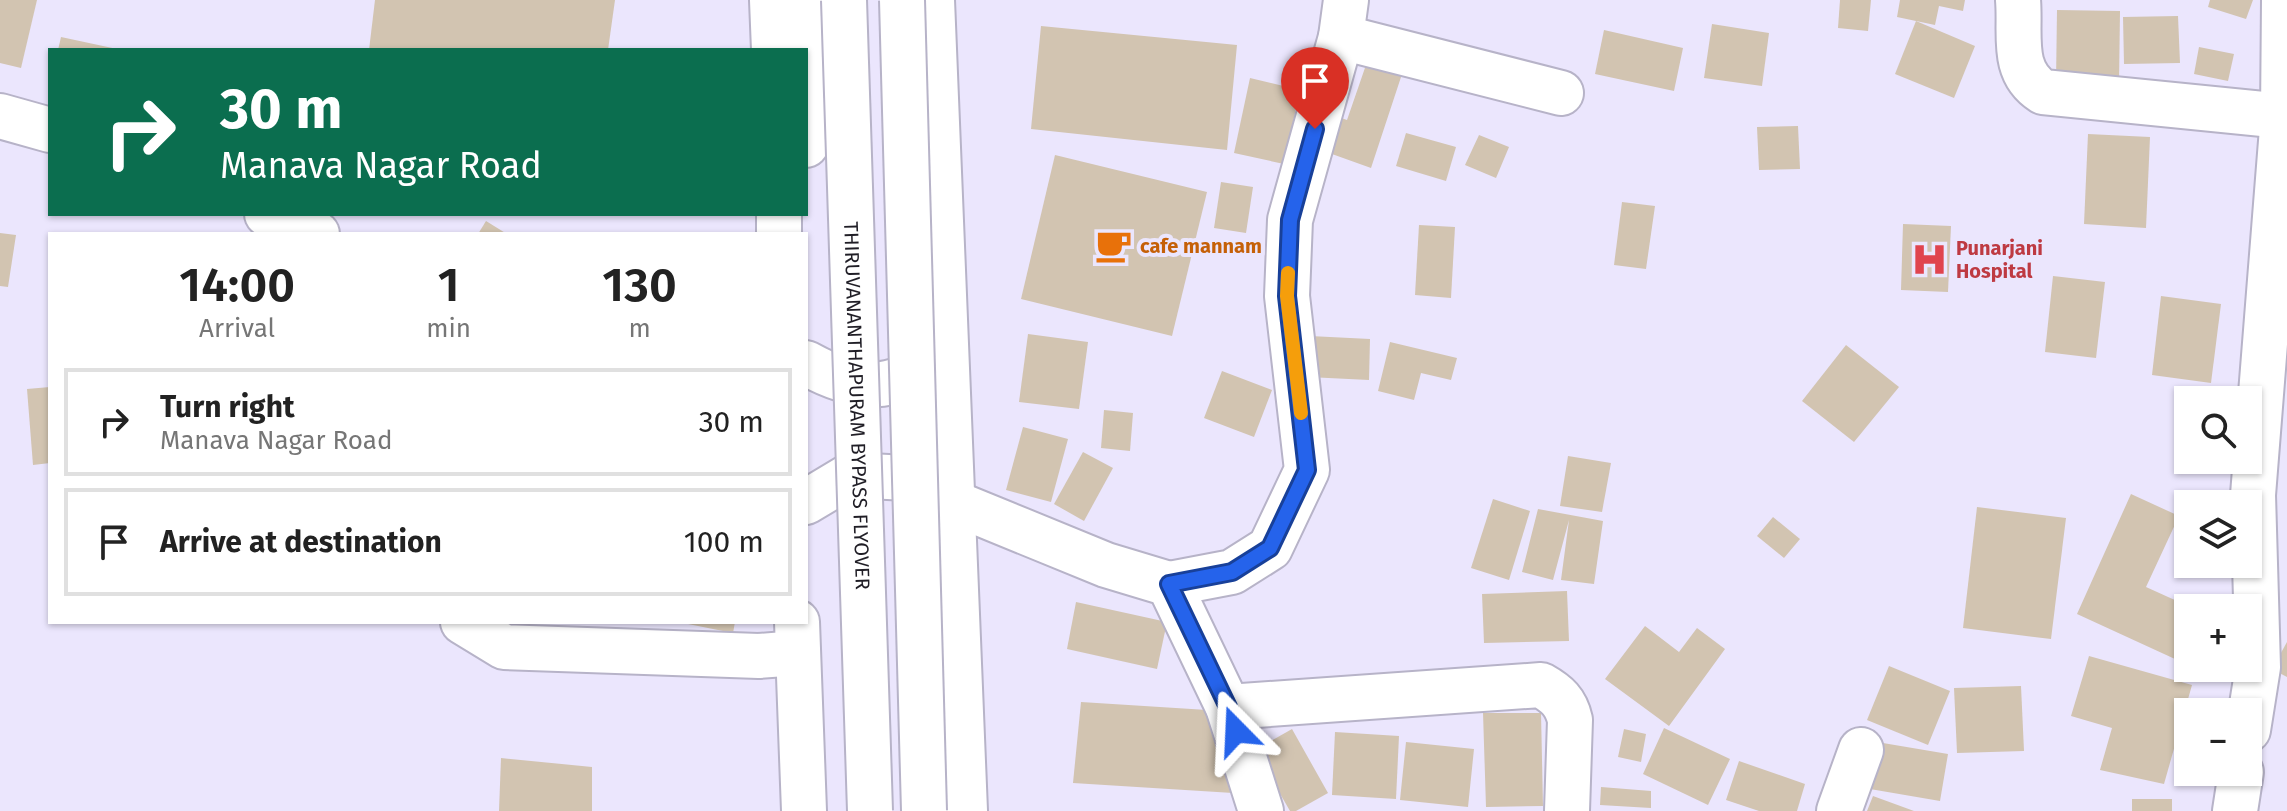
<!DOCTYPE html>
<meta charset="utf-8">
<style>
:root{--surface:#fff;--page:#f2f2f2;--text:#222;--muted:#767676;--line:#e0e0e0}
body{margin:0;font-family:"Fira Sans",sans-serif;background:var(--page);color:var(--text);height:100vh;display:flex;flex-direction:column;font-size:30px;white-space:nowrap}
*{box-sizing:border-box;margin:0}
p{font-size:26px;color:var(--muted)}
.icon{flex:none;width:44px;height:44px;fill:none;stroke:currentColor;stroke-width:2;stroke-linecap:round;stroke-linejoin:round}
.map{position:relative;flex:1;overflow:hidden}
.panel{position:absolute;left:48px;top:232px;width:760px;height:392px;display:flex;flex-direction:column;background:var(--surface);border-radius:0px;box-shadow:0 2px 6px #0004}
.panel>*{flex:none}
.hud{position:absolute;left:48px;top:48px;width:760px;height:168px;border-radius:0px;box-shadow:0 2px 6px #0004;background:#0b6e4f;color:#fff;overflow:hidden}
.buttons{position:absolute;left:2174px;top:386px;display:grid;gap:16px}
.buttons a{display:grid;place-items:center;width:88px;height:88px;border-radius:0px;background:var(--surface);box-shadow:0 2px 6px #0004;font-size:40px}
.pin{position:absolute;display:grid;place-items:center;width:68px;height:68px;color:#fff;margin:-82px -34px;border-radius:50% 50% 50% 0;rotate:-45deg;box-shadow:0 0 8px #0007}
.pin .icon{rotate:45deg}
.me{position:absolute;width:88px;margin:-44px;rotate:339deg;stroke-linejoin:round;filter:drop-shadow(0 0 6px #0008)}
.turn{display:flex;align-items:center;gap:28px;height:168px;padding:0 40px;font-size:36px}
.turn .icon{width:104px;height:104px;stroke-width:2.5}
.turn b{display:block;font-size:56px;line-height:68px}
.eta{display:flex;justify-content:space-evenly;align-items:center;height:136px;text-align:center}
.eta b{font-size:48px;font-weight:600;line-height:56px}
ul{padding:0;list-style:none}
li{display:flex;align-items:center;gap:24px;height:108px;margin:0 16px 12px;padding:0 24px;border:4px solid var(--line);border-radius:0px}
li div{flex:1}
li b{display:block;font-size:30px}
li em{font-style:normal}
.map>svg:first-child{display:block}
.building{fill:#d2c4b1}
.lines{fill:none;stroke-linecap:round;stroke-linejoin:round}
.minor-casing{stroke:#b7b3c8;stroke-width:48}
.minor{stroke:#fff;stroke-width:44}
.highway-bridge-casing{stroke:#b7b3c8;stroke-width:48;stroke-linecap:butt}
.highway-bridge{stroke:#fff;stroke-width:44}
.route-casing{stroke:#184099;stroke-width:20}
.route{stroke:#2563eb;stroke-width:14}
.slow{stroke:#f59e0b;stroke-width:14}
.labels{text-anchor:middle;stroke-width:8;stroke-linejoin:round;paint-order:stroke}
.food-label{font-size:20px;font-weight:bold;fill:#c56008;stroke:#ebe6fd;text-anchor:start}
.health-label{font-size:20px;font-weight:bold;fill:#be3a42;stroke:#ebe6fd;text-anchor:start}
.street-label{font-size:20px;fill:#201e26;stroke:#ebe6fd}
</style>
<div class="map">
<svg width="2287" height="811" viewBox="0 0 2287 811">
<rect width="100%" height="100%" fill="#ebe6fd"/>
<!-- building -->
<g class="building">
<polygon points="0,0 37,0 21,68 0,63"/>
<polygon points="375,0 615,0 608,50 369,50"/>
<polygon points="1840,0 1871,0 1868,31 1838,28"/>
<polygon points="1900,0 1965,0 1963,11 1939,6 1935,25 1897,17"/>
<polygon points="2210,0 2253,0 2246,19 2208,7"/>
<polygon points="2057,10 2120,11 2119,83 2056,82"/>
<polygon points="2178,16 2180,63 2124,64 2123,17"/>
<polygon points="1916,21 1975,46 1954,98 1895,74"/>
<polygon points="1712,24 1769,33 1762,86 1704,78"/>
<polygon points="1041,26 1237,45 1227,150 1031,129"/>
<polygon points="1604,30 1683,48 1674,91 1595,74"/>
<polygon points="61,37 117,49 116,50 58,50"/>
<polygon points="2199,47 2234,54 2228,81 2194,74"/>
<polygon points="1367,62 1402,74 1371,168 1318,149 1330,114 1347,120"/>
<polygon points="1250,78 1300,90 1284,164 1234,153"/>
<polygon points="1798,126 1800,169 1759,170 1757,127"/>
<polygon points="1406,133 1456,147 1446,181 1396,166"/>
<polygon points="2088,134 2150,137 2146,228 2084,224"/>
<polygon points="1479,135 1509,147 1496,178 1465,165"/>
<polygon points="1055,155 1207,192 1172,336 1021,299"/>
<polygon points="1221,182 1253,187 1246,233 1214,228"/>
<polygon points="1622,202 1655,206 1646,269 1614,265"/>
<polygon points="486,221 507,234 478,234"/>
<polygon points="1903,224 1951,226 1948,292 1901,290"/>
<polygon points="1419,225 1455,227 1451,298 1415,295"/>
<polygon points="0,233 16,235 8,287 0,286"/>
<polygon points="2053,276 2105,282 2096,358 2045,352"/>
<polygon points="2161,296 2221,304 2211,383 2152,375"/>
<polygon points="1028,334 1088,342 1079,409 1019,402"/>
<polygon points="1310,336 1370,339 1369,380 1308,377"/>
<polygon points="1390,342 1457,358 1451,380 1421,373 1414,400 1378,391"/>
<polygon points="1846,345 1899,387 1854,442 1802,401"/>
<polygon points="1222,371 1272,390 1254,437 1204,418"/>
<polygon points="50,387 50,463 33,465 27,389"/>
<polygon points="1104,410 1133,413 1130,451 1101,448"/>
<polygon points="1023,427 1068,439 1051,502 1006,490"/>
<polygon points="1083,452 1113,468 1084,521 1054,504"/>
<polygon points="1568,456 1611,463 1602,512 1560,506"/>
<polygon points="2131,494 2179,516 2146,587 2188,606 2188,665 2077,614"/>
<polygon points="1493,499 1530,511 1509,580 1471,568"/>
<polygon points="1977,507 2066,518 2051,639 1963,628"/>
<polygon points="1538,509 1603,521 1594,584 1561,580 1569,520 1553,580 1522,572"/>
<polygon points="1773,517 1800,539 1784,558 1757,536"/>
<polygon points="1567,591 1569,641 1484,643 1482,594"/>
<polygon points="1076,602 1167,622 1157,669 1067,649"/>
<polygon points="678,622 735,622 733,633"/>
<polygon points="1645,626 1679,652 1697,628 1725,649 1669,726 1605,679"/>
<polygon points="2287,642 2287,677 2272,669"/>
<polygon points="2089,656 2192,685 2164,784 2100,770 2112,728 2071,716"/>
<polygon points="1889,666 1950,691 1928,745 1867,720"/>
<polygon points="2021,686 2024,751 1957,753 1954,688"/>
<polygon points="1081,702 1223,711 1233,793 1073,783"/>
<polygon points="1483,713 1541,713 1543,806 1486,807"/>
<polygon points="1664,728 1730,759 1708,805 1643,774"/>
<polygon points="1292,729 1328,793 1296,811 1290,811 1255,750"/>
<polygon points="1624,729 1646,734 1641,762 1618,757"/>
<polygon points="1335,732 1399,736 1396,799 1332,795"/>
<polygon points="1406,742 1474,749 1468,807 1400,800"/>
<polygon points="1877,742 1948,754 1940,801 1870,789"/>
<polygon points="501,758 592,767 592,811 499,811"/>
<polygon points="1739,761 1805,784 1797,811 1759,811 1726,800"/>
<polygon points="1601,787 1651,791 1651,808 1600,805"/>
<polygon points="1873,796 1914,811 1867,811"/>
<rect x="2132" y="799" width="40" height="12"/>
</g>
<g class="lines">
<defs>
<g id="minor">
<polyline points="772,0 774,50"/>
<polyline points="806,0 806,50"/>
<polyline points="932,0 965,811"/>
<path d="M2018,0C2021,34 2010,71 2043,92L2283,116"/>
<polyline points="1341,37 1561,93"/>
<polyline points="806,53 806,145"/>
<polyline points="0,116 50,130"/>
<polyline points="267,214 317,234"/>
<polyline points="779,214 779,234"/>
<path d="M806,363C833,378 873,394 904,377C914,371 925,352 933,343"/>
<polyline points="806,502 851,475 925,479 952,502 1106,565 1169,584 1228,707 1261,811"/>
<polyline points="1169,584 1232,572 1270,548 1307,470 1287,296 1290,220 1341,37 1346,0"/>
<polyline points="463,622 504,647 759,656 798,653"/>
<polyline points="797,622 804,811"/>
<path d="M1228,707L1541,685C1557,694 1566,702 1570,720L1567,811"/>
<polyline points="2248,730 2258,667 2253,495 2283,116 2284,0"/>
<polyline points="1839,811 1861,750"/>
<polyline points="2235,811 2241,772"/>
</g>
</defs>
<!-- minor casing -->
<use href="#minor" class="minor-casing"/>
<!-- minor -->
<use href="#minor" class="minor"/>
<defs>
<g id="highway-bridge">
<path id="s1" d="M844,0L870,811"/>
<polyline points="902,0 924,811"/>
</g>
</defs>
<!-- highway-bridge casing -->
<use href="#highway-bridge" class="highway-bridge-casing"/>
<!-- highway-bridge -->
<use href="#highway-bridge" class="highway-bridge"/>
</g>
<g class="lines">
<defs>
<polyline id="route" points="1236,731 1228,707 1169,584 1232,572 1270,548 1307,470 1287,296 1290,220 1315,129"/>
</defs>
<!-- route casing -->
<use href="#route" class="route-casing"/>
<!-- route -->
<use href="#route" class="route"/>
<!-- slow -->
<polyline class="slow" points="1288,273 1287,296 1301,413"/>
</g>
<!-- icons -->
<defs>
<symbol id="cafe-bare" viewBox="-9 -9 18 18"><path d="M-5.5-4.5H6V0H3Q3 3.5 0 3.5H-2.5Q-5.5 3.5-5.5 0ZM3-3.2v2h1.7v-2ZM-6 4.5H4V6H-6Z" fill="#e8710a" stroke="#ebe6fd" stroke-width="2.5" paint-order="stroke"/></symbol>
<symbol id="hospital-bare" viewBox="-9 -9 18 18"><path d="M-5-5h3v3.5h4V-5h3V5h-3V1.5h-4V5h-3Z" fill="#e0444e" stroke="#ebe6fd" stroke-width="2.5" paint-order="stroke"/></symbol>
</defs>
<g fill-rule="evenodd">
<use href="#cafe-bare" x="1088" y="220" width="51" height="51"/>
<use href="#hospital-bare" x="1904" y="234" width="51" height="51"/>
</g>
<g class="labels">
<!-- food labels -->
<g class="food-label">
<text x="1140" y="253">cafe mannam</text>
</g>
<!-- health labels -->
<g class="health-label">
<text x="1956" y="255">Punarjani<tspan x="1956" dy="23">Hospital</tspan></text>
</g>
<!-- street labels -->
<g class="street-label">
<text dy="7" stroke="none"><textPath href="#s1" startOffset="406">THIRUVANANTHAPURAM BYPASS FLYOVER</textPath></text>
</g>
</g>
</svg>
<div class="buttons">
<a><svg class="icon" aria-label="search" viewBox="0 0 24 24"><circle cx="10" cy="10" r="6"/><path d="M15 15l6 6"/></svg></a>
<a><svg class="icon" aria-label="layers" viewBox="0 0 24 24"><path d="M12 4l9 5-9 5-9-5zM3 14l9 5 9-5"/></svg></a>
<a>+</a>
<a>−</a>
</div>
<div class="pin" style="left:1315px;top:129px;background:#d93025"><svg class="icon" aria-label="arrive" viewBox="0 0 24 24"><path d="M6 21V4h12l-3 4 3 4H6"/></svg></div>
<svg class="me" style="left:1236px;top:731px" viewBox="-20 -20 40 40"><path d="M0-17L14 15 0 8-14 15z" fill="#2563eb" stroke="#fff" stroke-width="4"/></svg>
<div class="hud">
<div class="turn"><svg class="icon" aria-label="right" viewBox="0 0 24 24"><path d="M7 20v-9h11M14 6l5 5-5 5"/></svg><div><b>30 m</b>Manava Nagar Road</div></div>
</div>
<section class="panel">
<div class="eta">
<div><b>14:00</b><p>Arrival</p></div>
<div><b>1</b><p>min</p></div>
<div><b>130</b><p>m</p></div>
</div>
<ul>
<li><svg class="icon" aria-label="right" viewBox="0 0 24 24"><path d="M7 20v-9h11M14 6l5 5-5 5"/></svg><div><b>Turn right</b><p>Manava Nagar Road</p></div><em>30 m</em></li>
<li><svg class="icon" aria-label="arrive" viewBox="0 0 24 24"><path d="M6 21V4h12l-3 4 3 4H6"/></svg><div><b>Arrive at destination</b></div><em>100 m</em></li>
</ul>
</section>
</div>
